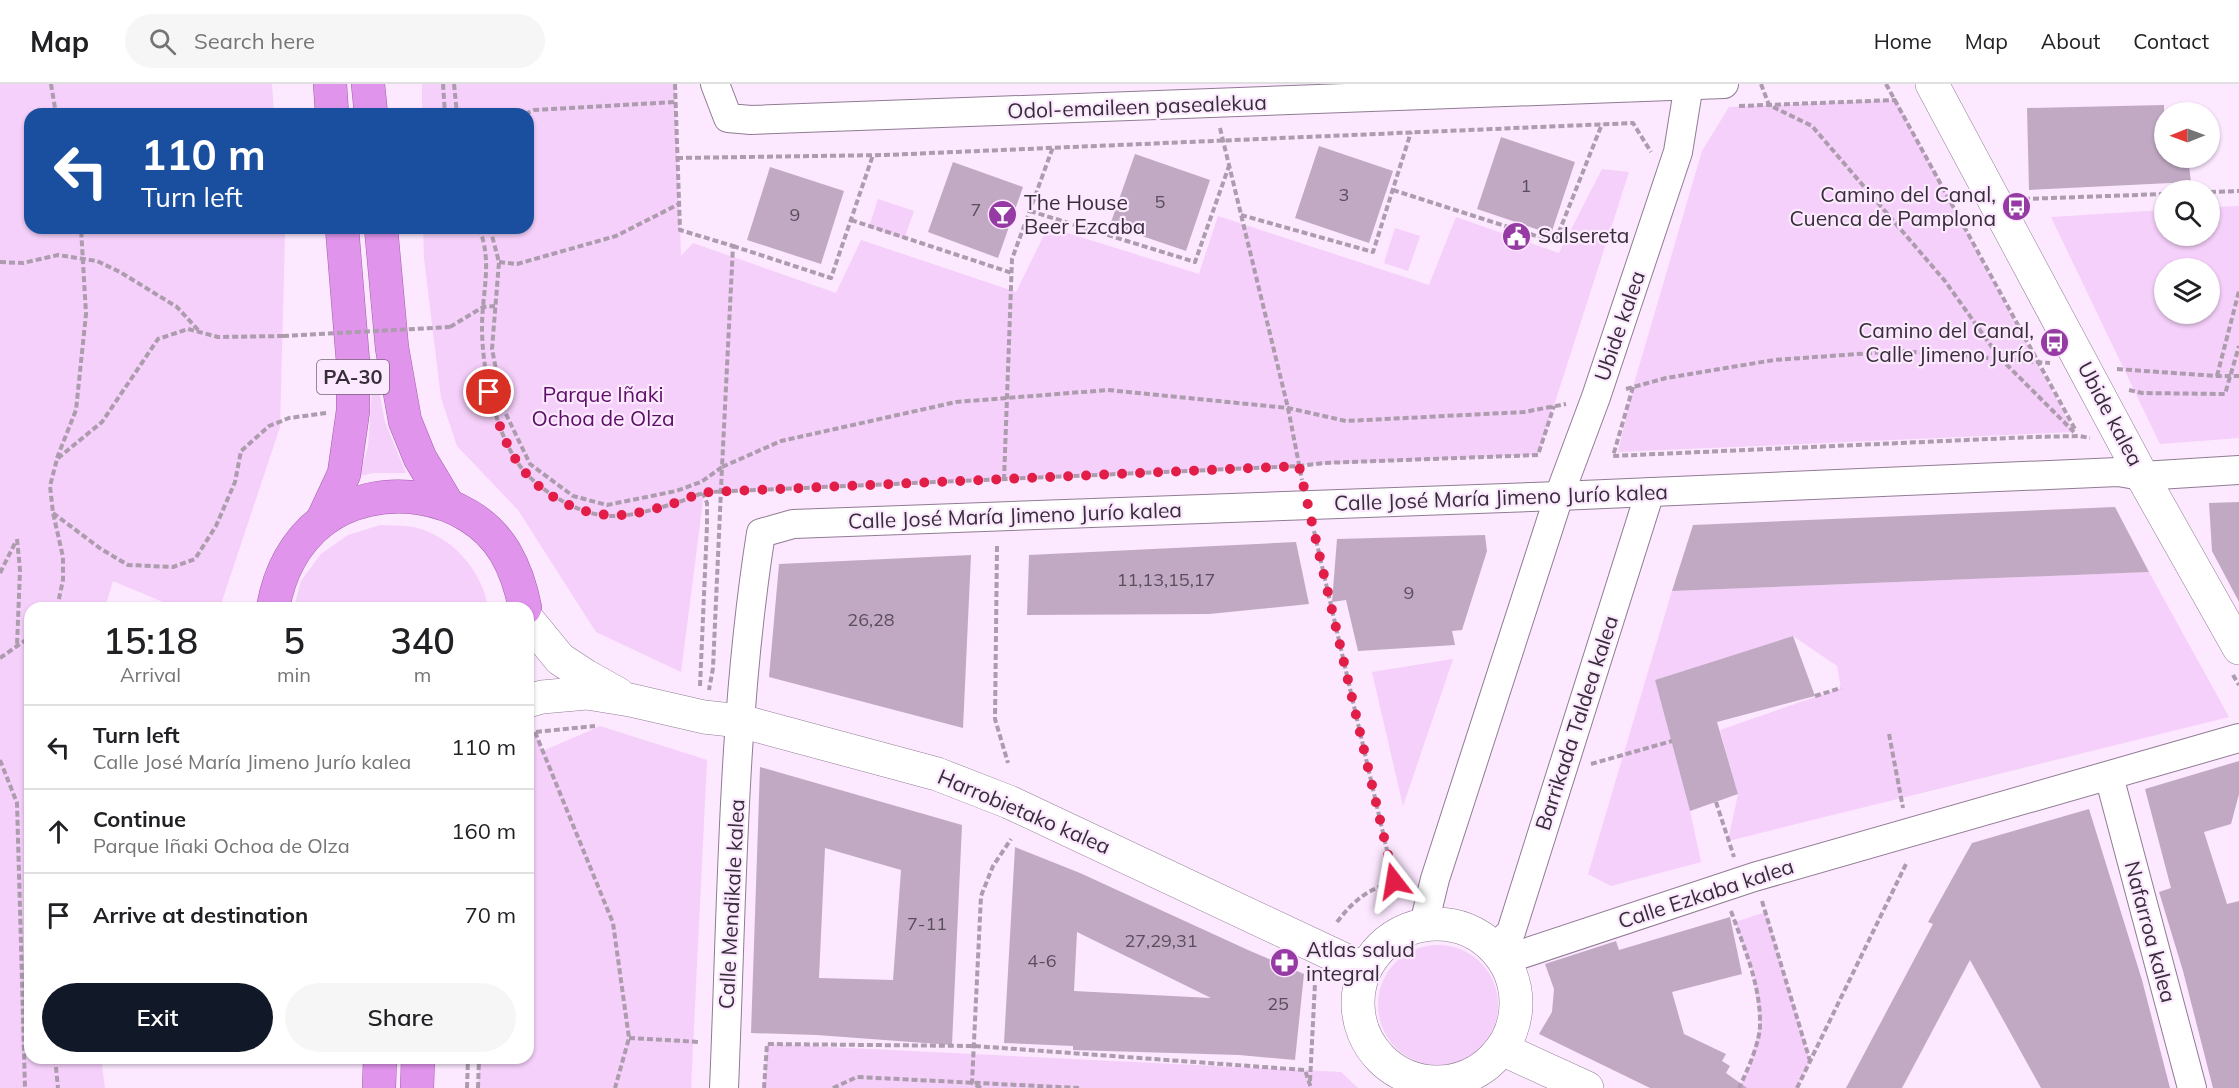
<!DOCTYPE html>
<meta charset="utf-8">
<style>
:root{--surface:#fff;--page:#f6f6f6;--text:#202124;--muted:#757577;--line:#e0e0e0;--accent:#111827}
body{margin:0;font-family:Mulish,sans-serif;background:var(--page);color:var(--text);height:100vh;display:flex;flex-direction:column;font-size:22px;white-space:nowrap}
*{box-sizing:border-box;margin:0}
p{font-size:20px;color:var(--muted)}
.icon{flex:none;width:33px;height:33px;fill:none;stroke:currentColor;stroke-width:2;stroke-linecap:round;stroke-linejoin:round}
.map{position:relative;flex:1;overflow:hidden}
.side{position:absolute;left:24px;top:518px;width:510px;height:462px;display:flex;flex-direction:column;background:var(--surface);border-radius:18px;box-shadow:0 2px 4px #0004}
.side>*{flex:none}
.guide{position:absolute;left:24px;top:24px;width:510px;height:126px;border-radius:18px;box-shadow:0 2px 4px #0004;background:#1a4fa0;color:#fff;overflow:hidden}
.needle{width:39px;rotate:269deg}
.fabs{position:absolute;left:2154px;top:18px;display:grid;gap:12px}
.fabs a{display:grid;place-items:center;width:66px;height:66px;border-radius:50%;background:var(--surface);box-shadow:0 2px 4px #0004;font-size:30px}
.pin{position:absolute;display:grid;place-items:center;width:51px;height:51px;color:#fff;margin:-26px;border:3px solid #fff;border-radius:50%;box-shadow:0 2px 6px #0007}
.me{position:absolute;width:66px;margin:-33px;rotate:346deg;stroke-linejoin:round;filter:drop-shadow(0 0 4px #0008)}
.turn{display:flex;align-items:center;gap:21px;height:126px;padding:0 18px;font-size:27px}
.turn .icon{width:78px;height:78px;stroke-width:2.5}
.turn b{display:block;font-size:42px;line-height:51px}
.eta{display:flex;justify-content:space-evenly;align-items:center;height:102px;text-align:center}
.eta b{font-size:36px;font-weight:600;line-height:42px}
.action{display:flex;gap:12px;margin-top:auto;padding:12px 18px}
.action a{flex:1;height:69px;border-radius:36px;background:var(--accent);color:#fff;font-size:24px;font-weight:600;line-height:69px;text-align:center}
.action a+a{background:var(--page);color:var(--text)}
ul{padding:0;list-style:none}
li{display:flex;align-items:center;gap:18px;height:84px;padding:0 18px;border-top:2px solid var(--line)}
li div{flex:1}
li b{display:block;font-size:22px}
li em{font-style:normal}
header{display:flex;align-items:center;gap:36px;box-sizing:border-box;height:84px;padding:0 30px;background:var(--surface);border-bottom:2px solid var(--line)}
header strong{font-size:28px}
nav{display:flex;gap:33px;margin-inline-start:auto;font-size:21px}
.search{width:420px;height:54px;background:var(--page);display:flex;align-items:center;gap:15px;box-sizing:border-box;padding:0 21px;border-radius:33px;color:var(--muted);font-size:22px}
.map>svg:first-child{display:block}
.green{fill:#f5d0fa;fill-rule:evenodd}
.building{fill:#c1a9c4;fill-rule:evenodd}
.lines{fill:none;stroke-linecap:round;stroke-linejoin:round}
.minor-casing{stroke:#917b94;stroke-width:30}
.tertiary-casing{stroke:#917b94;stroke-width:34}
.secondary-casing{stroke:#917b94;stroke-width:34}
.trunk-casing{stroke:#a05fa9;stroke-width:34}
.path{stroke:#ac9cae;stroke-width:4;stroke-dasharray:6 3;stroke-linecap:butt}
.minor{stroke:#fff;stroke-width:28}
.tertiary{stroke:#fff;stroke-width:33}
.secondary{stroke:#fff;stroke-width:33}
.trunk{stroke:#e094eb;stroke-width:33}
.path-bridge{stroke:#ac9cae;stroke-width:4;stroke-dasharray:6 3;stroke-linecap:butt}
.route{stroke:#e11d48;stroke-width:10;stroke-dasharray:0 18}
.labels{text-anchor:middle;stroke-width:4.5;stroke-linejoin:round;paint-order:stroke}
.number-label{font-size:18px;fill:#5a4d5c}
.shield{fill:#fce8ff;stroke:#726674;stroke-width:1.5}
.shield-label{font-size:20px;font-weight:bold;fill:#372e39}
.street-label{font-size:21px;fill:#372e39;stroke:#fce8ff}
.poi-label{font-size:21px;fill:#372e39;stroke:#fce8ff;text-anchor:start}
.park-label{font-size:21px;fill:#5c0e67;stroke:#fce8ff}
</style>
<header>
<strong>Map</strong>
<div class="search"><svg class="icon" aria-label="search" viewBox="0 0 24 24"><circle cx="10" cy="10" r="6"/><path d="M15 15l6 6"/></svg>Search here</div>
<nav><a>Home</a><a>Map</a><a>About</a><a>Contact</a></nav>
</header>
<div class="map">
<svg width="2239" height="1004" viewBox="0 0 2239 1004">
<rect width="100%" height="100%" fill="#fce8ff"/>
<!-- green -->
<g class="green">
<polygon points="0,0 272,0 274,30 30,30 30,144 284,144 285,149 280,343 220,523 175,523 113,497 105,523 30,524 30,974 101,974 105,1004 0,1004"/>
<polygon points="422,0 675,0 681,172 693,159 836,209 861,156 1016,208 1048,143 1199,190 1218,132 1429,201 1456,133 1559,169 1602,85 1629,88 1538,371 744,405 704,409 681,588 596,548 518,426 457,362 441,314 424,174 423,144 528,144 528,30 422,30"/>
<polygon points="1896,16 2074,348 1618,368 1633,303 1702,67 1729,23"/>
<polygon points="878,115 914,127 904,155 869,143"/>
<path d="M2239,122V354L2160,360L2051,133L2164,126V152H2210V123ZM2164,184H2210V230H2164Z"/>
<polygon points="1395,144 1420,152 1408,187 1384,179"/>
<polygon points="374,280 385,338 406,389 374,389 359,392 368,363"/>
<path d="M380,441C391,442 403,441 413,443C451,451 482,486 488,523H294L301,497L321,470L348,451Z"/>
<polygon points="2149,488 2229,633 1728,757 1738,710 1720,646 1841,604 1837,582 1793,552 1655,596 1690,727 1701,778 1611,802 1588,790 1672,507"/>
<polygon points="1453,575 1403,722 1372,588"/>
<polygon points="600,642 707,676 691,1004 478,1004 479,974 528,974 528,652 535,648 543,667"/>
<polygon points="1766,828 1810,977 1797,1004 1739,1004 1750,982 1760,940 1753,889 1735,838"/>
<circle cx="1438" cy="921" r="60"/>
<polygon points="767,960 1341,988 1358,1004 764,1004"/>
</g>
<!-- building -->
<g class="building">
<polygon points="2164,21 2164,74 2188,74 2191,98 2029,106 2027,24"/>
<polygon points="1501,53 1575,78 1551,150 1477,125"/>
<polygon points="1319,62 1393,87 1369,159 1295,134"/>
<polygon points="1135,70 1210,96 1186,167 1110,141"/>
<polygon points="953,78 1023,103 998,174 928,148"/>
<polygon points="770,83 844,107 821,180 747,156"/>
<polygon points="2239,418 2239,518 2212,467 2209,419"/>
<polygon points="2115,423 2149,488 1672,507 1693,441"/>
<polygon points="1485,451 1487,467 1462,546 1452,547 1455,561 1358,567 1346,516 1332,518 1337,455"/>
<polygon points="1296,458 1309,520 1209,530 1027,531 1029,471"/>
<polygon points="971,471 963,644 769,593 779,480"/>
<polygon points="1793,552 1815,612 1717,638 1738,710 1690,727 1655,596"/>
<polygon points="2239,677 2239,710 2231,740 2204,748 2227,820 2239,817 2239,1004 2213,1004 2183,887 2159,808 2171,804 2145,705"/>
<path d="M760,683L962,741L952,961L817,951L751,949ZM825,764L901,786L893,896L819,894Z"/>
<polygon points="2089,725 2142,896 2170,1004 2041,1004 1970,876 1902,1004 1846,1004 1933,840 1928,838 1972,759"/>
<path d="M1015,763L1080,789L1248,866L1304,890L1295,976L1239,971L1073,966V962L1004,959ZM1077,848L1211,914L1074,907Z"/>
<polygon points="1730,833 1742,890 1672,908 1684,950 1726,970 1722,977 1730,982 1726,989 1747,1004 1650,1004 1539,950 1552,928 1554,905 1545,880 1616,857 1619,866"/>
</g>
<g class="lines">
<defs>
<g id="minor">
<polyline points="715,0 728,34 751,36 1724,0"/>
<polyline points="2109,692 2192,1004"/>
<polyline points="1424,840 1435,795 1559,412 1596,313 1678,68 1689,0"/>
<polyline points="1495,864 1511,848 1650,408"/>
<polyline points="1504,876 1754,793 2239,654"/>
<polyline points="1434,999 1436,1004"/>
<path d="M724,1004C732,819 732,632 761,449L793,440L1559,412L2118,388L2142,392L2239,386"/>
</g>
<polyline id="tertiary" points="1932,0 2142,392 2239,564"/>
<g id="secondary">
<polyline points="528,536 560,575 586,592 618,610"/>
<polyline points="528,617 542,613 587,609 630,616 704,633 740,637 937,690 1009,718 1364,885"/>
<circle cx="1437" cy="919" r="79"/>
<polyline points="1502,965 1587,1004"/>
</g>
<g id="trunk">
<polyline points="330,0 332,30"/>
<polyline points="368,0 371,30"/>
<polyline points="381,144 392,264 405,337 420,374 448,421"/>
<polyline points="322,437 344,390 353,327 353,278 342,144"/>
<path d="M273,524C279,490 294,459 322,437C376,396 468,407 505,468C515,485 521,503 525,524"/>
<polyline points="379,1004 380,974"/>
<polyline points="417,1004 418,974"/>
</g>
</defs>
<!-- minor casing -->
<use href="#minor" class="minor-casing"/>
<!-- tertiary casing -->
<use href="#tertiary" class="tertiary-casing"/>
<!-- secondary casing -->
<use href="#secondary" class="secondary-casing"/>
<!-- trunk casing -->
<use href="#trunk" class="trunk-casing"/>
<!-- path -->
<g class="path">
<polyline points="51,0 56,30"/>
<polyline points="443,0 445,30"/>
<polyline points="454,0 457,30"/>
<polyline points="675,0 680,146 733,162 722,383 781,357 956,318 1108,306 1288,324 1346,337 1524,328 1566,320"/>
<polyline points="1761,0 1769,21 1812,42 1945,197 1999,273 2074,348"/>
<polyline points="1886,0 2076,347"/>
<polyline points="1739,22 1896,16"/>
<polyline points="525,30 534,26 675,18"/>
<polyline points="1220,44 1288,324 1302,396"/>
<polyline points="677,74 885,71 1633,39 1651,68"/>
<polyline points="1393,106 1555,158 1602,40"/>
<polyline points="2210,108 2239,107"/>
<polyline points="2024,115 2164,110"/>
<polyline points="1030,127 1195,178 1229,82"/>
<polyline points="1241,131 1373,168 1411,48"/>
<polyline points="851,136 1012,189"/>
<path d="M479,144C493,178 482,208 482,243C482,286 495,351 523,386C534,399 551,411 566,419C580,426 593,431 609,432C631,433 655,425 676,419C688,415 698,409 711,408L1299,382L1324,379L1538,371L1554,322"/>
<polyline points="490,144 499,178 492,265 504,326 530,380 573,412 607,421 676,407 701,398 722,383 713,584 709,606"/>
<polyline points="733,162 831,194 873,71"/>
<polyline points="0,178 23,179 58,171 97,177 120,188 177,223 200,248"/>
<polyline points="499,178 517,180 616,152 679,120"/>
<polyline points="450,243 483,223 495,222"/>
<polyline points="2117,285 2217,292 2239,292"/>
<polyline points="2217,292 2239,207"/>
<polyline points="1633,303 1613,372 2033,353 2079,352 2090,354"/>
<polyline points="1626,305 1666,294 1774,276 1900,267 2050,279"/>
<polyline points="2129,306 2142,309 2225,310 2239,262"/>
<polyline points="57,374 76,326 86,230 81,144"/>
<polyline points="1004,396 1012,175 1053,63"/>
<polyline points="53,429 101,465 128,481 173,483 195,475 216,442 235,398 241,367 269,342 289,334 326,329"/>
<polyline points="1314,447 1394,797"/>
<polyline points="17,455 20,486 17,562"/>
<polyline points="997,462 995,635 1008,679"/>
<polyline points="0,489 16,457"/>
<polyline points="57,524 63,496 63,473 53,429 50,402 57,375 102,338 158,255 188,245 218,253 283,252"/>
<polyline points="0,574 30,553"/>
<polyline points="2233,591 2239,601"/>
<polyline points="700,602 707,442 707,419 703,409"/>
<polyline points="1815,612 1841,604"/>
<polyline points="535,648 613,839 629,954 615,1004"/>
<polyline points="1889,650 1903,724"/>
<polyline points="528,652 535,648 595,642"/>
<polyline points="0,676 17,719 25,1004"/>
<polyline points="1591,680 1672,657"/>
<polyline points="1716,718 1734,773"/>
<polyline points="1762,817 1810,977"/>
<path d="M1731,827C1744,863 1760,900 1760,938C1761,957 1747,987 1739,1004"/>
<path d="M1337,838C1357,812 1375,800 1408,796"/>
<polyline points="629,954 700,958"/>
<polyline points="55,974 58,1004"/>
<polyline points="1310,997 1315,899"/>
<polyline points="467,1004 468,974"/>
<polyline points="478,1004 479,974"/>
<polyline points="764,1004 767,960 974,962 1305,986 1311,1004"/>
<polyline points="833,1004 857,993 1079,1004"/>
<polyline points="981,1004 972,999 981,812 993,782 1011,755"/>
<polyline points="1797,1004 1907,778"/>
</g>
<!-- minor -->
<use href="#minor" class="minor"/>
<!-- tertiary -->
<use href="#tertiary" class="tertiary"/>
<!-- secondary -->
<use href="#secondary" class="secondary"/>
<!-- trunk -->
<use href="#trunk" class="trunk"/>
<!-- path-bridge -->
<polyline class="path-bridge" points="283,252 450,243"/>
</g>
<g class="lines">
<!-- route -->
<path class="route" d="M489,308C496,331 503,356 516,376C540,414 588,437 631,430C647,427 665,423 680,417C691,413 700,409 711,408L1299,382L1394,797"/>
</g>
<!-- icons -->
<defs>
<symbol id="bus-disc" viewBox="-11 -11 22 22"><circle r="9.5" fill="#963aa4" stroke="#fce8ff"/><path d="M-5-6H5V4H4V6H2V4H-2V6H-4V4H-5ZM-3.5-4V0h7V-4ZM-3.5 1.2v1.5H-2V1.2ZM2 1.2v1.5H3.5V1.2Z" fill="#fff"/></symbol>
<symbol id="bar-disc" viewBox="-11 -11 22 22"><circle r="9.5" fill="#963aa4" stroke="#fce8ff"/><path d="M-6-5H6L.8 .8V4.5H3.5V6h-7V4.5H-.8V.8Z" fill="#fff"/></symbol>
<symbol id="civic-disc" viewBox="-11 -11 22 22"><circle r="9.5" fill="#963aa4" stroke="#fce8ff"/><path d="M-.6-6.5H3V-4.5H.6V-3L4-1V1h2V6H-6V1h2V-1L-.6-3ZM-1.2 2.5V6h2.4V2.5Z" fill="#fff"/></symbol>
<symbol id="pharmacy-disc" viewBox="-11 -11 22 22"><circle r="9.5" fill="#963aa4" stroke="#fce8ff"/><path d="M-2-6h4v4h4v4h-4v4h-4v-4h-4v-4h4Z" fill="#fff"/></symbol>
</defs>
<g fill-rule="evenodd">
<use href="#bus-disc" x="2000" y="106" width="33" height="33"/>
<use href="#bar-disc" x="986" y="114" width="33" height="33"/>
<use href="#civic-disc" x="1500" y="136" width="33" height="33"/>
<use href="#bus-disc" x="2038" y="242" width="33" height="33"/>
<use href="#pharmacy-disc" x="1268" y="862" width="33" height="33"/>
</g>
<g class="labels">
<!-- number labels -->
<g class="number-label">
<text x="1526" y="108">1</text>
<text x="1344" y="117">3</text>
<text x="1160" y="124">5</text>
<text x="976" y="132">7</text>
<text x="795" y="137">9</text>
<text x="1166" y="502">11,13,15,17</text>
<text x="1409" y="515">9</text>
<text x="871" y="542">26,28</text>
<text x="927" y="846">7-11</text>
<text x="1161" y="863">27,29,31</text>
<text x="1042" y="883">4-6</text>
<text x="1278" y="926">25</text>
</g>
<!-- shield labels -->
<rect class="shield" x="317" y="276" width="72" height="34" rx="4.5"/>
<g class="shield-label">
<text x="353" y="300">PA-30</text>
</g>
<!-- street labels -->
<g class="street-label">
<text transform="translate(1137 23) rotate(-2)" y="7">Odol-emaileen pasealekua</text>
<text transform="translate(1620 242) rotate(-71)" y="7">Ubide kalea</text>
<text transform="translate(2110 330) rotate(62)" y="7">Ubide kalea</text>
<text transform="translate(1501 414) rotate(-2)" y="7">Calle José María Jimeno Jurío kalea</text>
<text transform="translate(1015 432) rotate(-2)" y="7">Calle José María Jimeno Jurío kalea</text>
<text transform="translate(1577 639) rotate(-72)" y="7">Barrikada Taldea kalea</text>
<text transform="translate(1024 728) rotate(23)" y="7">Harrobietako kalea</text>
<text transform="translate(1706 810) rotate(-18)" y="7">Calle Ezkaba kalea</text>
<text transform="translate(732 820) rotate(-87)" y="7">Calle Mendikale kalea</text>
<text transform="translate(2150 848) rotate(75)" y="7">Nafarroa kalea</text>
</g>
<!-- poi labels -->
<g class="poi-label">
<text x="1996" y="118" text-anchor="end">Camino del Canal,<tspan x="1996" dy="24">Cuenca de Pamplona</tspan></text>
<text x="1024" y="126">The House<tspan x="1024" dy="24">Beer Ezcaba</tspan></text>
<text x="1538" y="159">Salsereta</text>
<text x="2034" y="254" text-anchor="end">Camino del Canal,<tspan x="2034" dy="24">Calle Jimeno Jurío</tspan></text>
<text x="1306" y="873">Atlas salud<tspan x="1306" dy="24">integral</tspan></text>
</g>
<!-- park labels -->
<g class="park-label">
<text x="603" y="318">Parque Iñaki<tspan x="603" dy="24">Ochoa de Olza</tspan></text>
</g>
</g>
</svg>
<div class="fabs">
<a><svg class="needle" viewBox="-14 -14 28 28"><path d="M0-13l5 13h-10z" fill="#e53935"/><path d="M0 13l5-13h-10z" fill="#757577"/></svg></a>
<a><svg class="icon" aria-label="search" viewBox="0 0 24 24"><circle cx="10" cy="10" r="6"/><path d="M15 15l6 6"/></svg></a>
<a><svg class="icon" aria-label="layers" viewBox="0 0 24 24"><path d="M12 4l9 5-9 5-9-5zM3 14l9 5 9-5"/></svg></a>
</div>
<div class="pin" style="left:489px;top:308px;background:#d93025"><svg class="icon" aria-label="arrive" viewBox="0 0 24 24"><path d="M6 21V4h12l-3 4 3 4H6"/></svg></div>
<svg class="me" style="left:1394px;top:797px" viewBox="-20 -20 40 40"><path d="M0-17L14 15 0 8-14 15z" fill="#e11d48" stroke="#fff" stroke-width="4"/></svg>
<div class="guide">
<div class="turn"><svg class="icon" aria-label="left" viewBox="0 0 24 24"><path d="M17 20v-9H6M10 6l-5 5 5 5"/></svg><div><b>110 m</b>Turn left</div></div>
</div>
<section class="side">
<div class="eta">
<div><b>15:18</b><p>Arrival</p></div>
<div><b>5</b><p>min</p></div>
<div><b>340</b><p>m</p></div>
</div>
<ul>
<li><svg class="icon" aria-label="left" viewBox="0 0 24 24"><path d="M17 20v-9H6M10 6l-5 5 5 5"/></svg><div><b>Turn left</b><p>Calle José María Jimeno Jurío kalea</p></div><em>110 m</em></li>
<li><svg class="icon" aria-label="ahead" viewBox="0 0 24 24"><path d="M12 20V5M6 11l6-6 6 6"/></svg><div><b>Continue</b><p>Parque Iñaki Ochoa de Olza</p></div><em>160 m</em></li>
<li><svg class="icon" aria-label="arrive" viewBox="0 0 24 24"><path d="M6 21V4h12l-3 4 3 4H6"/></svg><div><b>Arrive at destination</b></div><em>70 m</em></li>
</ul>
<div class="action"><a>Exit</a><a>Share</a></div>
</section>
</div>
